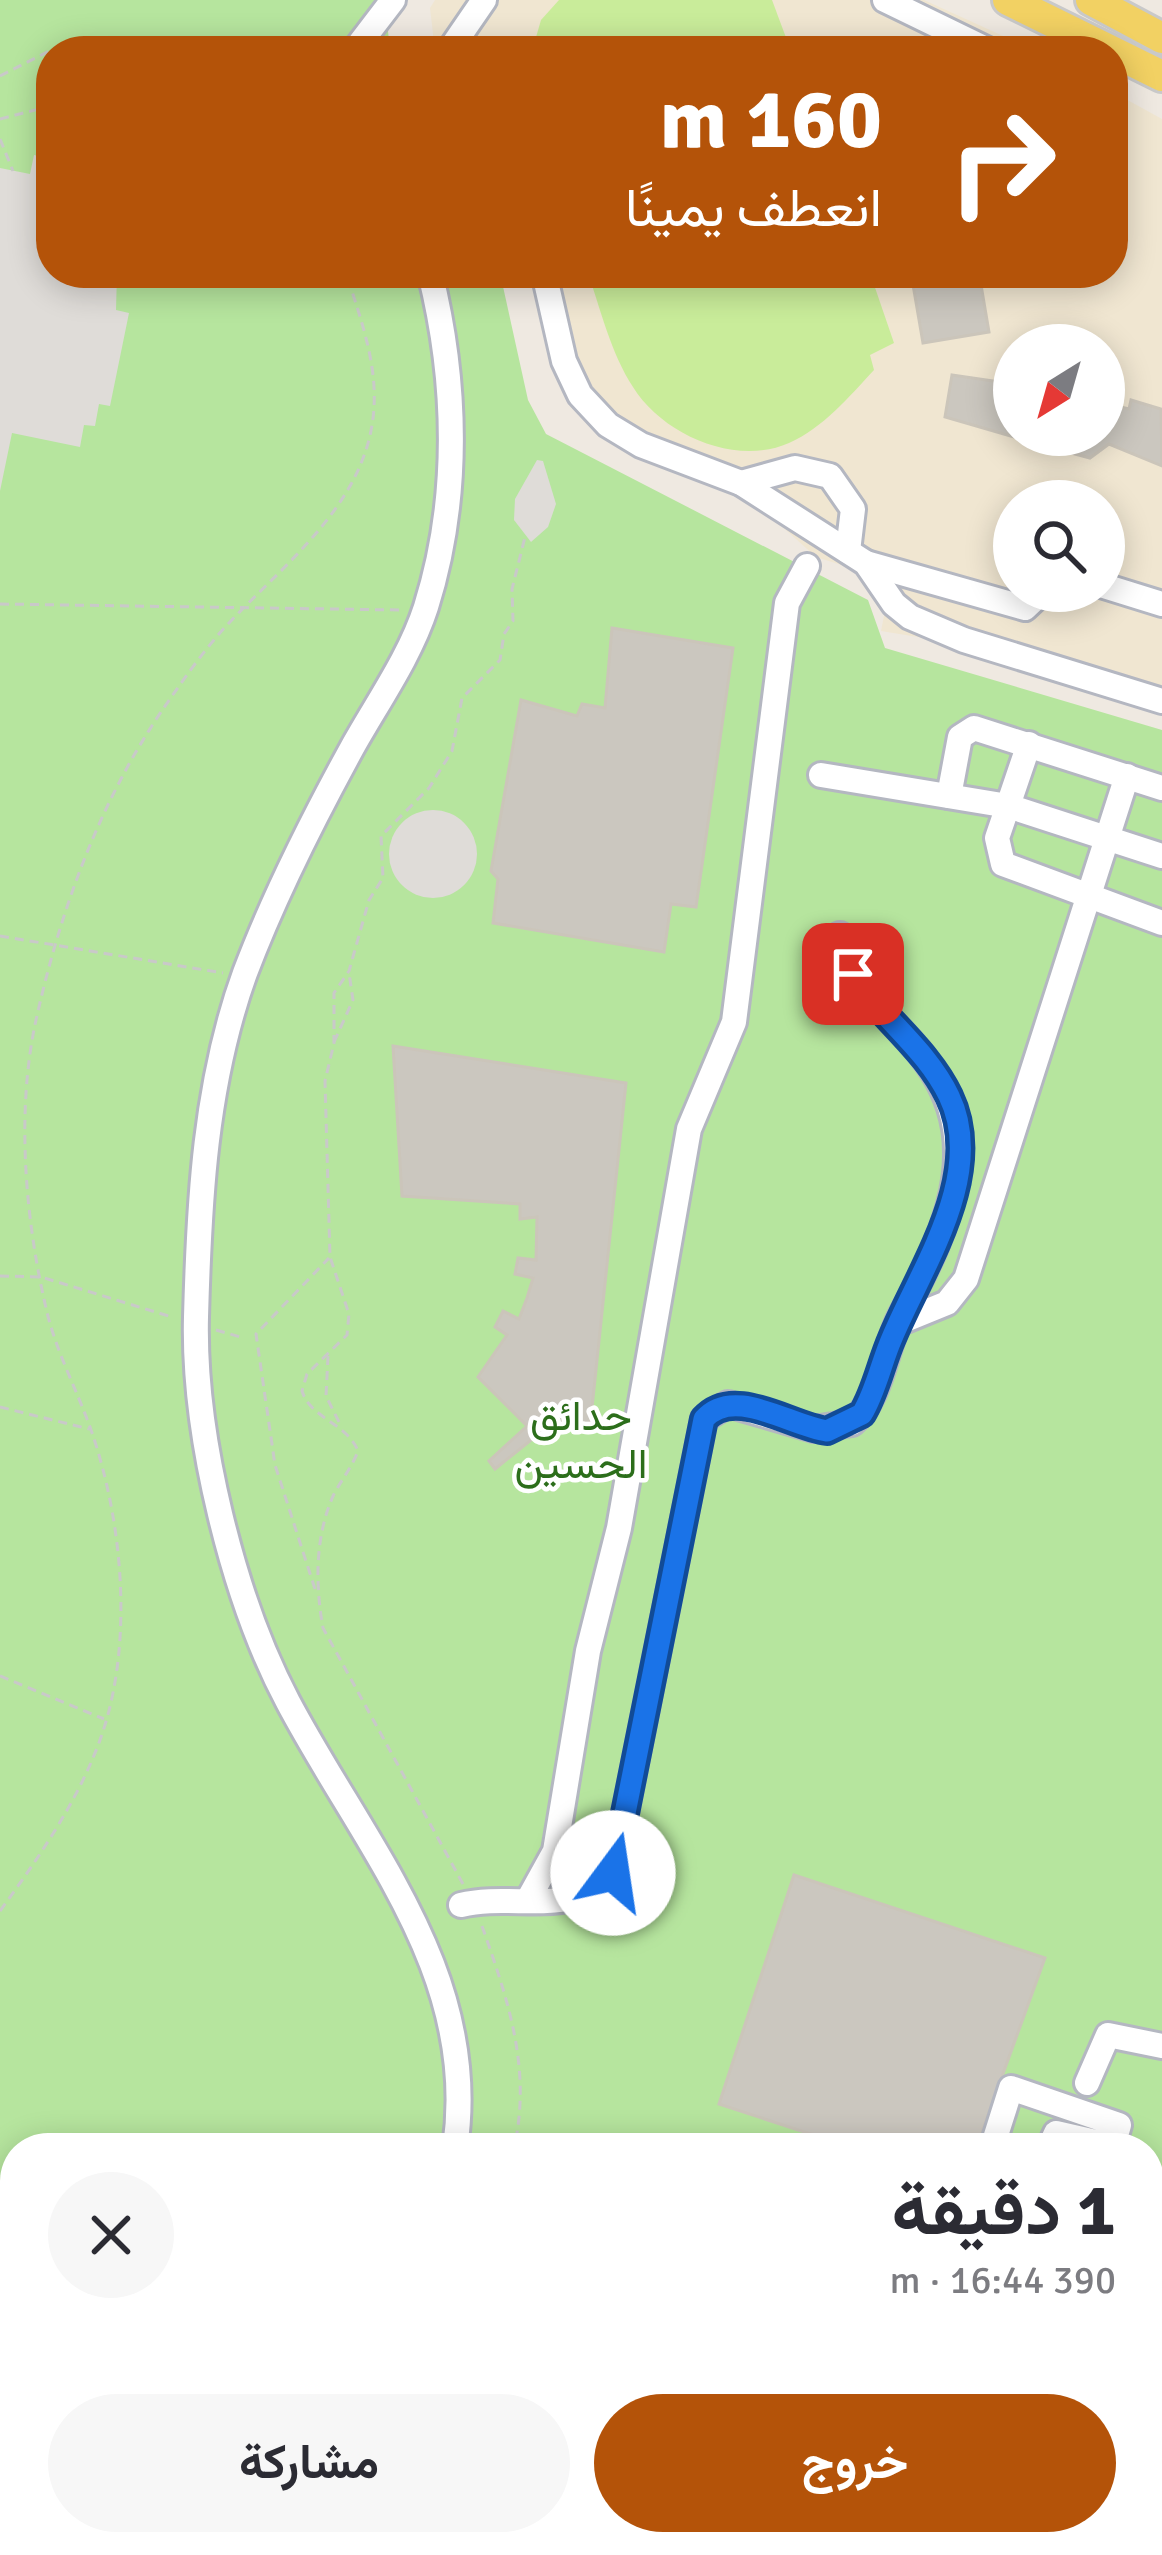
<!DOCTYPE html>
<html lang="ar">
<meta charset="utf-8">
<style>
:root{--surface:#fff;--page:#f7f7f7;--text:#2b2b33;--muted:#7c7c81;--accent:#b45309}
body{margin:0;font-family:Signika,Vazirmatn,sans-serif;background:var(--page);color:var(--text);direction:rtl;height:100vh;display:flex;flex-direction:column;font-size:45px;white-space:nowrap}
*{box-sizing:border-box;margin:0}
p{font-size:39px;color:var(--muted)}
.icon{flex:none;width:66px;height:66px;fill:none;stroke:currentColor;stroke-width:2;stroke-linecap:round;stroke-linejoin:round}
.map{position:relative;flex:1;overflow:hidden;direction:ltr}
.sheet{position:absolute;left:0px;top:2133px;width:1164px;height:423px;display:flex;flex-direction:column;background:var(--surface);border-radius:48px 48px 0 0;box-shadow:0 6px 30px #0003;direction:rtl}
.sheet>*{flex:none}
.hud{position:absolute;left:36px;top:36px;width:1092px;height:252px;border-radius:48px;box-shadow:0 6px 30px #0003;direction:rtl;background:#b45309;color:#fff;overflow:hidden}
.needle{width:78px;rotate:217deg}
.tools{position:absolute;left:993px;top:324px;display:grid;gap:24px}
.tools a{display:grid;place-items:center;width:132px;height:132px;border-radius:50%;background:var(--surface);box-shadow:0 6px 30px #0003;font-size:60px}
.pin{position:absolute;display:grid;place-items:center;width:102px;height:102px;color:#fff;margin:-51px;border-radius:24px;box-shadow:0 6px 18px #0006}
.me{position:absolute;width:132px;margin:-66px;rotate:14deg;stroke-linejoin:round;filter:drop-shadow(0 0 9px #0008)}
.turn{display:flex;align-items:center;gap:42px;height:252px;padding:0 48px;font-size:54px}
.turn .icon{width:156px;height:156px;stroke-width:2.5}
.turn b{display:block;font-size:84px;line-height:102px}
.round{display:grid;place-items:center;flex:none;width:126px;height:126px;border-radius:63px;background:var(--page)}
.summary{display:flex;align-items:center;justify-content:space-between;height:204px;padding:0 48px}
h1{font-size:72px;font-weight:700;line-height:90px}
.cta{display:flex;gap:24px;margin-top:auto;padding:24px 48px}
.cta a{flex:1;height:138px;border-radius:72px;background:var(--accent);color:#fff;font-size:48px;font-weight:700;line-height:138px;text-align:center}
.cta a+a{background:var(--page);color:var(--text)}
.map>svg:first-child{display:block}
.education{fill:#f0e6d1;fill-rule:evenodd}
.green{fill:#b6e59e}
.pitch{fill:#c9ec9a}
.plaza{fill:#dfdcd8}
.building{fill:#cbc7bf;stroke:#cbc5ba;stroke-width:3}
.lines{fill:none;stroke-linecap:round;stroke-linejoin:round}
.minor-casing{stroke:#b4b7c1;stroke-width:30}
.major-casing{stroke:#c9c9c9;stroke-width:36}
.path{stroke:#c9c9c9;stroke-width:3;stroke-dasharray:9 6;stroke-linecap:butt}
.minor{stroke:#fff;stroke-width:24}
.major{stroke:#f2d163;stroke-width:30}
.route-casing{stroke:#114b97;stroke-width:30}
.route{stroke:#1a73e8;stroke-width:21}
.labels{text-anchor:middle;stroke-width:9;stroke-linejoin:round;paint-order:stroke}
.park-label{font-size:42px;fill:#2c6e1b;stroke:#fff}
</style>
<div class="map">
<svg width="1162" height="2555" viewBox="0 0 1162 2555">
<rect width="100%" height="100%" fill="#efe9e1"/>
<!-- education -->
<g class="education">
<polygon points="435,0 924,0 1036,51 435,51 430,8"/>
<path d="M1113,92L1162,119V715L924,638L881,631L889,591L867,573L816,557L746,494L615,443L565,395L551,359L534,273H1113ZM1014,345H1104V435H1014ZM1014,501H1104V591H1014Z"/>
</g>
<!-- green -->
<polygon class="green" points="0,0 392,0 387,21 390,51 51,51 51,273 500,273 528,400 546,434 868,600 885,648 1162,730 1162,2555 459,2555 300,2541 1149,2541 1149,2148 15,2148 15,2516 0,2515"/>
<!-- pitch -->
<g class="pitch">
<polygon points="559,0 772,0 791,51 532,51 541,20"/>
<path d="M588,273H870L894,343L870,355L874,370C849,397 823,428 789,443C735,467 662,434 633,387C611,353 601,311 588,273Z"/>
</g>
<!-- plaza -->
<g class="plaza">
<polygon points="34,155 51,159 51,273 117,273 116,310 129,313 110,406 99,404 95,426 84,425 80,447 12,433 0,491 0,168 30,174"/>
<polygon points="537,460 543,461 556,504 548,527 531,542 514,520 515,499"/>
<circle cx="433" cy="854" r="44"/>
</g>
<!-- building -->
<g class="building">
<polygon points="911,273 979,273 989,332 923,343"/>
<polygon points="952,375 1014,384 1014,437 945,417"/>
<polygon points="1131,400 1161,409 1162,466 1109,444 1090,458 1023,440 1024,435 1104,435 1104,403 1129,409"/>
<polygon points="612,628 733,648 696,907 671,904 664,952 493,923 498,879 491,871 521,700 577,716 582,704 605,708"/>
<polygon points="393,1046 626,1083 590,1427 556,1420 495,1469 489,1461 527,1426 478,1377 507,1335 495,1327 503,1311 519,1319 527,1298 533,1278 515,1274 518,1258 536,1260 537,1217 520,1219 520,1204 402,1196"/>
<polygon points="794,1875 1045,1958 976,2148 853,2148 719,2104"/>
</g>
<g class="lines">
<defs>
<g id="minor">
<polyline points="885,0 990,51"/>
<polyline points="354,51 393,0"/>
<polyline points="449,51 484,0"/>
<path d="M430,273C457,382 460,499 426,607C410,657 377,703 352,748C312,821 274,896 245,973C205,1083 199,1202 196,1317C193,1435 233,1598 288,1702C364,1846 481,1974 455,2148"/>
<polyline points="544,273 564,361 580,395 608,425 641,445 741,483 866,563 894,604 910,617 964,640 1162,701"/>
<polyline points="741,483 795,468 830,476 853,509 848,551"/>
<polyline points="866,563 1025,608 1043,591"/>
<polyline points="1104,586 1162,604"/>
<polyline points="1029,744 997,838 1003,864 1162,923"/>
<polyline points="821,775 1008,806 1162,856"/>
<polyline points="949,796 960,737 974,728 1162,788"/>
<polyline points="898,1323 947,1303 966,1279 1127,776"/>
<polyline points="529,1898 555,1851 588,1651 619,1528 689,1129 734,1022 787,603 807,566"/>
<path d="M461,1905C513,1892 576,1919 613,1873L704,1419L728,1404L814,1429L852,1423C881,1398 884,1350 901,1316C953,1221 992,1130 909,1040C878,1007 850,980 840,935"/>
<polyline points="1087,2083 1108,2035 1162,2046"/>
<polyline points="992,2148 1011,2088 1119,2125 1113,2146 1056,2133 1049,2148"/>
<polyline points="1149,2315 1162,2275"/>
<polyline points="0,2384 15,2386"/>
<polyline points="1149,2462 1162,2481"/>
<polyline points="1149,2502 1162,2521"/>
<polyline points="0,2555 104,2543 244,2555"/>
</g>
<g id="major">
<polyline points="1008,0 1162,76"/>
<polyline points="1091,0 1162,38"/>
</g>
</defs>
<!-- minor casing -->
<use href="#minor" class="minor-casing"/>
<!-- major casing -->
<use href="#major" class="major-casing"/>
<!-- path -->
<g class="path">
<polyline points="0,76 63,44"/>
<polyline points="0,119 51,106"/>
<polyline points="0,139 13,171"/>
<polyline points="0,604 399,610"/>
<polyline points="0,936 223,973"/>
<polyline points="334,1042 353,1000 349,973"/>
<polyline points="0,1276 41,1277 172,1317"/>
<polyline points="216,1330 244,1338"/>
<polyline points="328,1356 326,1396 341,1426"/>
<polyline points="0,1407 89,1429"/>
<polyline points="315,1589 275,1465 256,1334 329,1258"/>
<polyline points="0,1676 104,1719"/>
<path d="M463,1884L323,1628C315,1584 315,1535 334,1494C342,1479 352,1467 358,1451C347,1423 311,1419 302,1391L307,1374L347,1335L349,1314L330,1257L325,1081L334,1043V993L349,971L369,900L383,878L381,836L429,788L452,751L462,698L500,660L504,634L513,621L512,589L525,537"/>
<path d="M0,1911C37,1860 74,1807 97,1748C135,1652 124,1523 90,1427C76,1388 55,1349 46,1308C25,1218 16,1111 36,1020C60,912 98,805 161,712C181,683 203,651 227,625C292,556 380,493 374,387C372,349 358,310 346,273"/>
<path d="M482,1926C508,2000 532,2069 514,2148"/>
<polyline points="0,2448 15,2449"/>
</g>
<!-- minor -->
<use href="#minor" class="minor"/>
<!-- major -->
<use href="#major" class="major"/>
</g>
<g class="lines">
<defs>
<path id="route" d="M613,1873L704,1419C734,1385 790,1426 827,1431L862,1414C876,1391 881,1363 892,1338C921,1268 987,1174 949,1096C926,1048 881,1018 853,974"/>
</defs>
<!-- route casing -->
<use href="#route" class="route-casing"/>
<!-- route -->
<use href="#route" class="route"/>
</g>
<g class="labels">
<!-- park labels -->
<g class="park-label">
<text x="581" y="1430">حدائق<tspan x="581" dy="48">الحسين</tspan></text>
</g>
</g>
</svg>
<div class="tools">
<a><svg class="needle" viewBox="-14 -14 28 28"><path d="M0-13l5 13h-10z" fill="#e53935"/><path d="M0 13l5-13h-10z" fill="#7c7c81"/></svg></a>
<a><svg class="icon" aria-label="search" viewBox="0 0 24 24"><circle cx="10" cy="10" r="6"/><path d="M15 15l6 6"/></svg></a>
</div>
<div class="pin" style="left:853px;top:974px;background:#d93025"><svg class="icon" aria-label="arrive" viewBox="0 0 24 24"><path d="M6 21V4h12l-3 4 3 4H6"/></svg></div>
<svg class="me" style="left:613px;top:1873px" viewBox="-20 -20 40 40"><circle r="19" fill="#fff"/><path d="M0-13L10 11 0 6-10 11z" fill="#1a73e8"/></svg>
<div class="hud">
<div class="turn"><svg class="icon" aria-label="right" viewBox="0 0 24 24"><path d="M7 20v-9h11M14 6l5 5-5 5"/></svg><div><b>160 m</b>انعطف يمينًا</div></div>
</div>
<section class="sheet">
<div class="summary"><div><h1>1 دقيقة</h1><p>390 m · 16:44</p></div><a class="round"><svg class="icon" aria-label="close" viewBox="0 0 24 24"><path d="M6 6l12 12M18 6L6 18"/></svg></a></div>
<div class="cta"><a>خروج</a><a>مشاركة</a></div>
</section>
</div>
